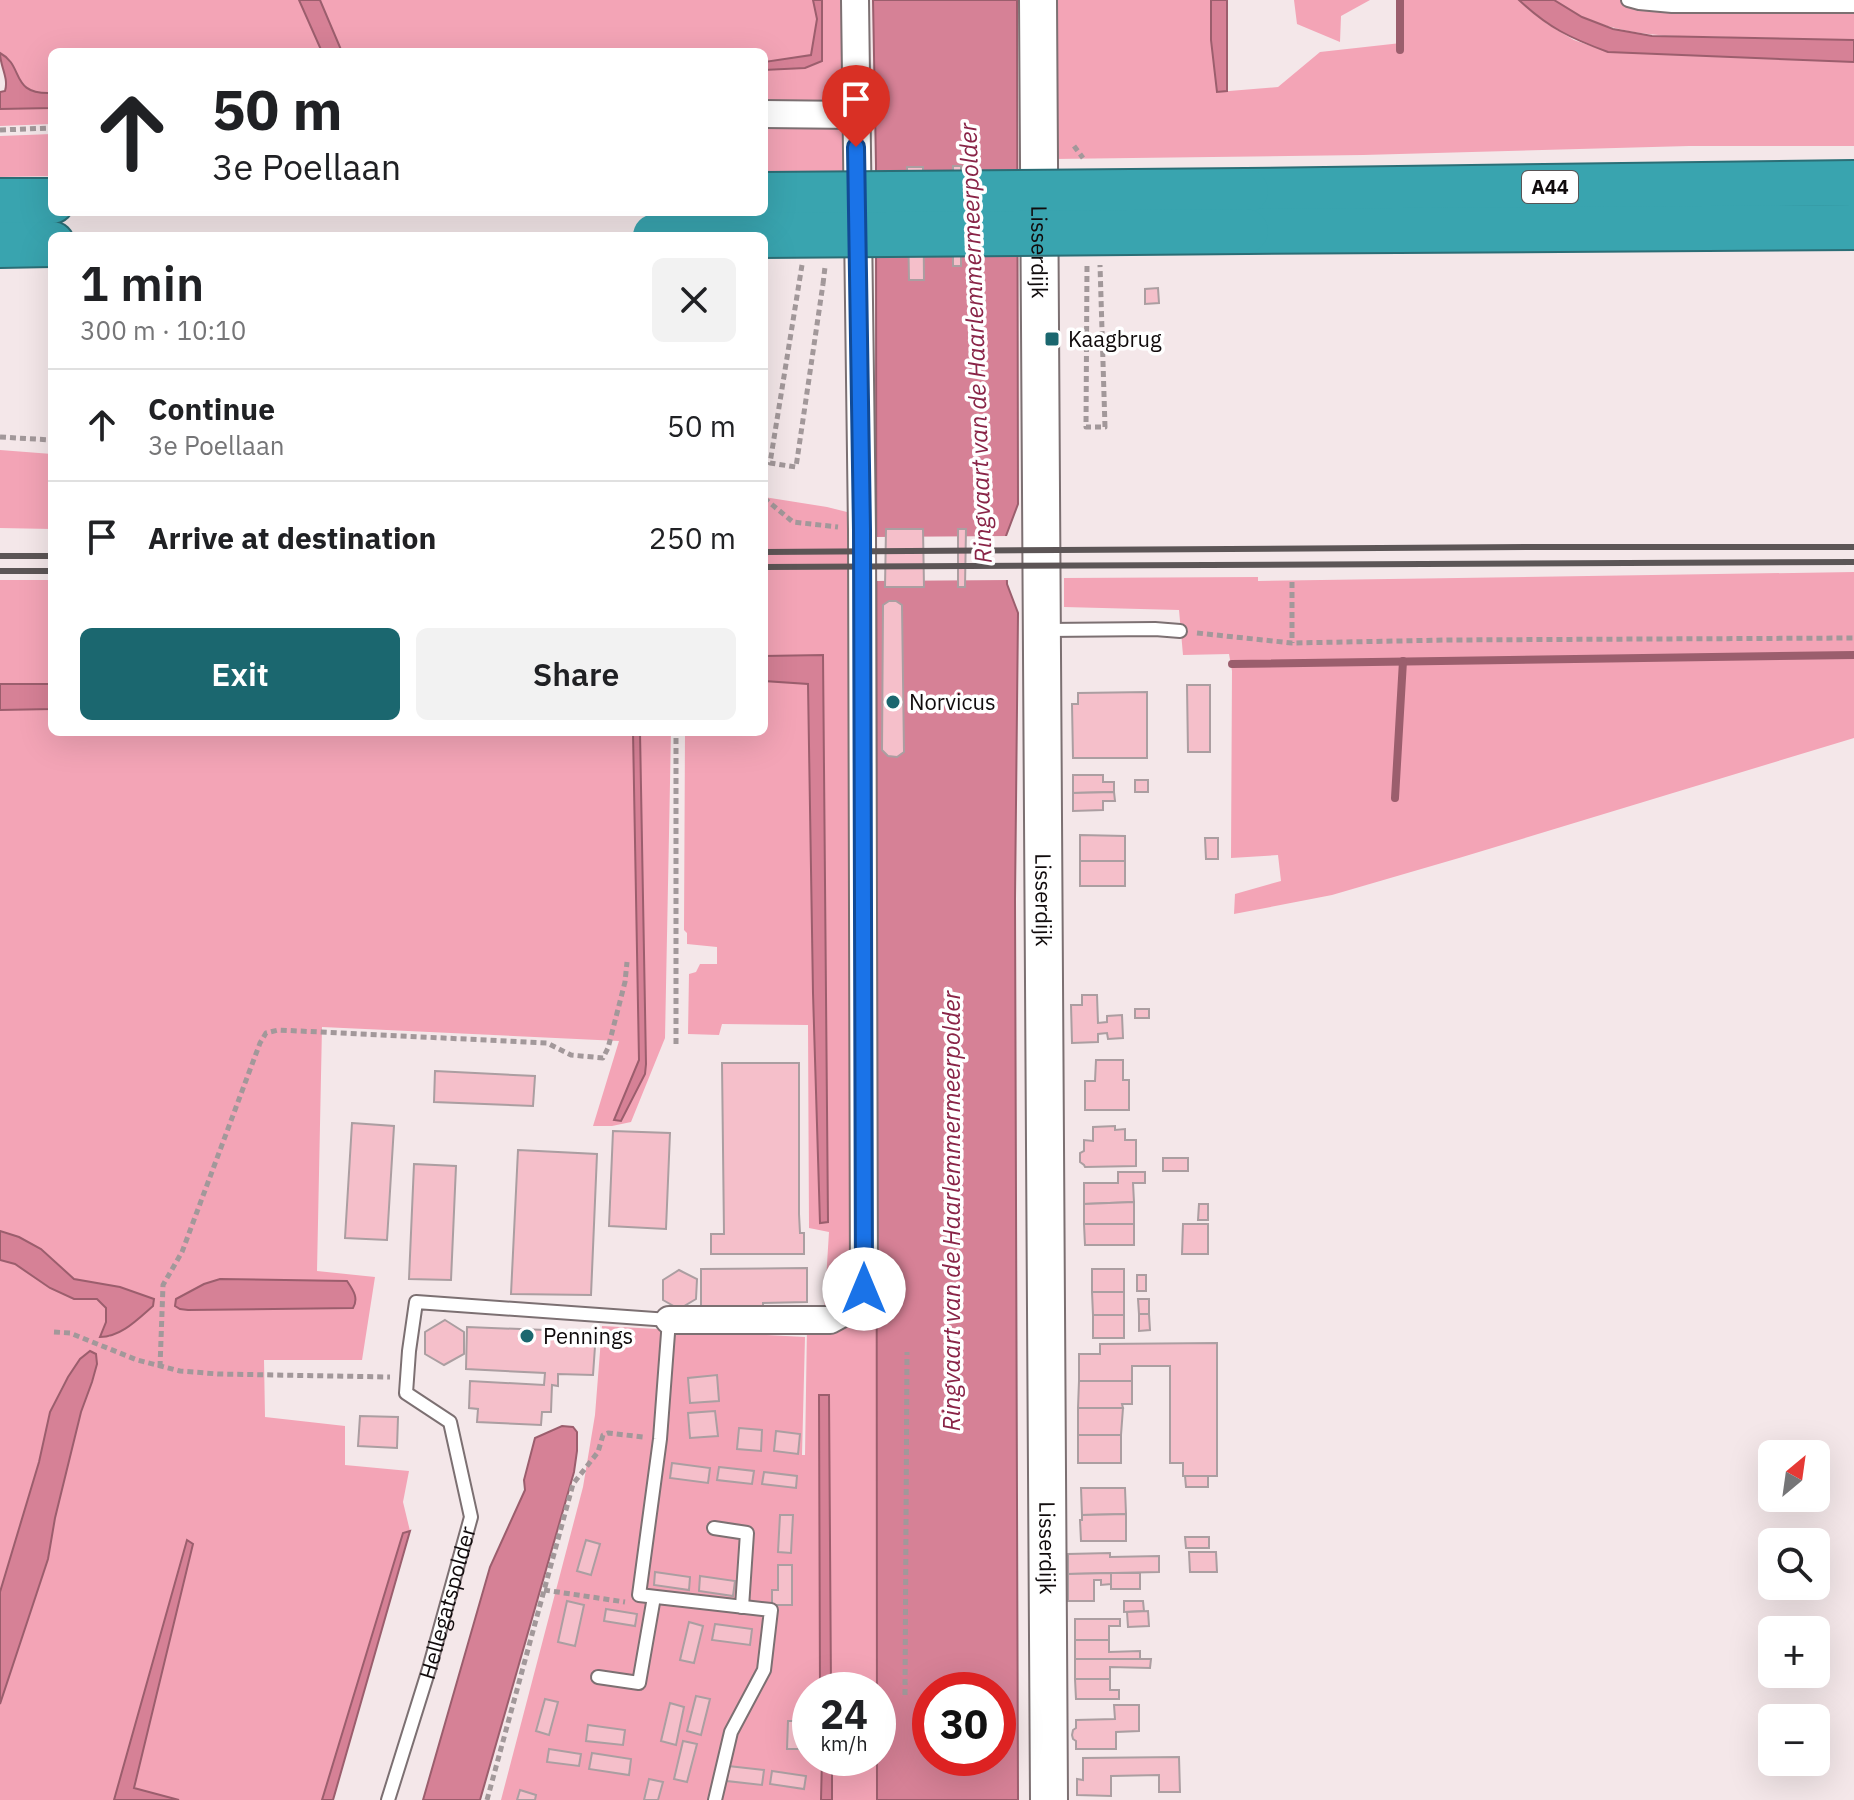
<!DOCTYPE html>
<meta charset="utf-8">
<style>
:root{--surface:#fff;--page:#f2f2f2;--text:#202124;--muted:#757577;--line:#e0e0e0;--accent:#1b676f}
body{margin:0;font-family:"IBM Plex Sans",sans-serif;background:var(--page);color:var(--text);height:100vh;display:flex;flex-direction:column;font-size:30px;white-space:nowrap}
*{box-sizing:border-box;margin:0}
p{font-size:26px;color:var(--muted)}
.icon{flex:none;width:44px;height:44px;fill:none;stroke:currentColor;stroke-width:2;stroke-linecap:round;stroke-linejoin:round}
.map{position:relative;flex:1;overflow:hidden}
.drawer{position:absolute;left:48px;top:232px;width:720px;height:504px;display:flex;flex-direction:column;background:var(--surface);border-radius:12px;box-shadow:0 8px 32px #0002}
.drawer>*{flex:none}
.top-card{position:absolute;left:48px;top:48px;width:720px;height:168px;border-radius:12px;box-shadow:0 8px 32px #0002;background:#fff;color:var(--text);overflow:hidden}
.needle{width:52px;rotate:29deg}
.fabs{position:absolute;left:1758px;top:1440px;display:grid;gap:16px}
.fabs a{display:grid;place-items:center;width:72px;height:72px;border-radius:12px;background:var(--surface);box-shadow:0 8px 32px #0002;font-size:40px}
.speed{position:absolute;left:792px;top:1672px;display:flex;gap:16px;font-size:40px;font-weight:700;text-align:center}
.speed>*{display:grid;place-content:center;width:104px;height:104px;border-radius:50%;background:var(--surface);box-shadow:0 8px 32px #0002;line-height:1}
.speed small{font-size:20px;font-weight:400}
.speed .limit{border:12px solid #d22;background:#fff;color:#111}
.pin{position:absolute;display:grid;place-items:center;width:68px;height:68px;color:#fff;margin:-82px -34px;border-radius:50% 50% 50% 0;rotate:-45deg;box-shadow:0 0 8px #0007}
.pin .icon{rotate:45deg}
.me{position:absolute;width:88px;margin:-44px;rotate:0deg;stroke-linejoin:round;filter:drop-shadow(0 0 6px #0008)}
.turn{display:flex;align-items:center;gap:28px;height:168px;padding:0 32px;font-size:36px}
.turn .icon{width:104px;height:104px;stroke-width:2.5}
.turn b{display:block;font-size:56px;line-height:68px}
.round{display:grid;place-items:center;flex:none;width:84px;height:84px;border-radius:12px;background:var(--page)}
.headline{display:flex;align-items:center;justify-content:space-between;height:136px;padding:0 32px}
h1{font-size:48px;font-weight:600;line-height:60px}
.cta{display:flex;gap:16px;margin-top:auto;padding:16px 32px}
.cta a{flex:1;height:92px;border-radius:12px;background:var(--accent);color:#fff;font-size:32px;font-weight:600;line-height:92px;text-align:center}
.cta a+a{background:var(--page);color:var(--text)}
ul{padding:0;list-style:none}
li{display:flex;align-items:center;gap:24px;height:112px;padding:0 32px;border-top:2px solid var(--line)}
li div{flex:1}
li b{display:block;font-size:30px}
li em{font-style:normal}
.map>svg:first-child{display:block}
.green{fill:#f3a4b6;fill-rule:evenodd}
.water{fill:#d68196;stroke:#9b5e6d;stroke-width:2;fill-rule:evenodd}
.pier{fill:#f4e7e9}
.lines{fill:none;stroke-linecap:round;stroke-linejoin:round}
.stream{stroke:#9b5e6d;stroke-width:8}
.building{fill:#f5bfca;stroke:#ab9ea1;stroke-width:2}
.lane-casing{stroke:#7c7072;stroke-width:16}
.street-casing{stroke:#7c7072;stroke-width:30}
.secondary-casing{stroke:#7c7072;stroke-width:40}
.highway-casing{stroke:#2b6e76;stroke-width:48}
.path{stroke:#a2989a;stroke-width:5;stroke-dasharray:6 4;stroke-linecap:butt}
.lane{stroke:#fff;stroke-width:12}
.street{stroke:#fff;stroke-width:26}
.secondary{stroke:#fff;stroke-width:36}
.highway{stroke:#39a4af;stroke-width:44}
.rail{stroke:#5c5556;stroke-width:6}
.highway-bridge-casing{stroke:#2b6e76;stroke-width:48;stroke-linecap:butt}
.path-bridge{stroke:#a2989a;stroke-width:5;stroke-dasharray:6 4;stroke-linecap:butt}
.highway-bridge{stroke:#39a4af;stroke-width:44}
.route-casing{stroke:#114b97;stroke-width:20}
.route{stroke:#1a73e8;stroke-width:14}
.poi-dot{fill:#1b676f;stroke:#fff;stroke-width:3}
.labels{text-anchor:middle;stroke-width:7;stroke-linejoin:round;paint-order:stroke}
.shield{fill:#fff;stroke:#585455;stroke-width:2}
.shield-label{font-size:20px;font-weight:bold;fill:#100b0c}
.street-label{font-size:22px;fill:#100b0c;stroke:#fff}
.poi-label{font-size:22px;fill:#100b0c;stroke:#fff;text-anchor:start}
.water-label{font-size:24px;font-style:italic;fill:#892447;stroke:#fff}
</style>
<div class="map">
<svg width="1854" height="1800" viewBox="0 0 1854 1800">
<rect width="100%" height="100%" fill="#f4e7e9"/>
<!-- green -->
<g class="green">
<path d="M0,0H299L322,52H52V93C10,95 25,67 0,53Z"/>
<polygon points="320,0 813,0 817,19 811,55 769,62 764,62 764,52 342,52"/>
<polygon points="822,0 849,0 847,90 843,97 831,104 764,108 764,70 805,68 822,61"/>
<polygon points="1051,0 1211,0 1211,40 1217,92 1278,87 1320,52 1401,43 1402,0 1519,0 1547,24 1574,40 1608,52 1854,62 1854,146 1689,146 1363,155 1053,159"/>
<polygon points="1294,0 1370,0 1341,16 1340,42 1297,24"/>
<path d="M1554,0H1854V40C1813,39 1772,38 1731,37C1667,36 1609,39 1554,0Z"/>
<polygon points="52,108 52,124 0,126 0,109"/>
<polygon points="764,120 827,120 847,129 848,173 764,173"/>
<polygon points="52,134 52,176 0,177 0,136"/>
<polygon points="0,450 52,454 52,529 0,528"/>
<polygon points="764,497 827,507 851,513 857,1270 846,1301 824,1313 829,1232 809,1228 808,1025 722,1024 719,1035 688,1034 689,974 696,972 700,964 717,964 717,947 687,944 687,933 684,930 685,732 764,732 764,681 808,684 813,993 820,1223 823,655 764,656"/>
<polygon points="1854,572 1854,738 1459,858 1332,895 1234,914 1235,894 1281,881 1278,855 1231,858 1232,671 1229,654 1183,655 1179,610 1064,607 1064,578 1258,577 1258,581"/>
<rect x="0" y="580" width="52" height="104"/>
<path d="M52,709V732H633L639,1060L615,1119L621,1121L644,1074L646,1064L640,732H671L665,1038L631,1122L612,1126H593L619,1041L322,1027L317,1271L375,1277L362,1360H264L265,1417L345,1426V1465L409,1471L403,1502L410,1531L403,1533L322,1800H179L133,1788L193,1544L187,1541L114,1800H0V1704L48,1559L55,1518L81,1412L92,1382L96,1354L90,1351C50,1384 46,1439 33,1485C22,1521 12,1557 0,1592V1260L15,1264L50,1288L74,1299H97L106,1309V1322L100,1337H110L120,1287L74,1279L41,1249L19,1237L0,1231V710ZM220,1279L346,1281L355,1305L352,1308L188,1310L176,1299L204,1284Z"/>
<polygon points="877,1309 877,1690 831,1690 829,1396 819,1396 820,1690 810,1690 810,1758 822,1758 821,1800 501,1800 583,1487 595,1415 602,1326 805,1337 802,1455 805,1455 807,1326 861,1324 868,1320 869,1310"/>
<rect x="832" y="1758" width="45" height="42"/>
</g>
<!-- water -->
<g class="water">
<polygon points="299,0 320,0 342,52 322,52"/>
<polygon points="813,0 822,0 822,61 805,68 764,70 764,62 811,55 817,19"/>
<path d="M873,0H1017L1018,504L1006,536L1007,584L1018,613L1015,899L1018,1800H877L876,165ZM930,1690H998V1758H930Z"/>
<polygon points="1211,0 1227,0 1227,91 1217,92 1211,40"/>
<path d="M1519,0H1554L1582,17L1613,29L1652,36L1854,40V62L1608,52C1570,38 1549,28 1519,0Z"/>
<path d="M0,53C25,66 9,95 52,93V108L0,109V92L5,91C9,78 0,66 0,53Z"/>
<polygon points="823,655 828,1222 820,1223 813,993 808,684 764,681 764,656"/>
<polygon points="0,684 52,684 52,709 0,710"/>
<polygon points="633,732 640,732 646,1064 645,1074 621,1121 614,1120 639,1060"/>
<path d="M0,1231L19,1237L41,1249L74,1279L120,1287L154,1299L153,1306C138,1319 121,1337 100,1337L106,1322V1308L97,1299H74L50,1288L15,1264L0,1260Z"/>
<path d="M220,1279L347,1281C353,1290 359,1298 353,1308L188,1310L180,1309L175,1306L176,1299L204,1284Z"/>
<polygon points="90,1351 96,1354 97,1364 92,1382 81,1412 55,1518 48,1559 0,1704 0,1592 39,1462 50,1412 68,1377 80,1359"/>
<polygon points="819,1395 829,1395 831,1690 820,1690"/>
<polygon points="562,1426 573,1427 577,1432 577,1451 574,1472 480,1800 423,1800 490,1567 525,1490 524,1480 535,1438"/>
<polygon points="410,1531 333,1800 322,1800 403,1533"/>
<polygon points="187,1540 193,1544 134,1788 179,1800 114,1800"/>
<polygon points="822,1758 832,1758 832,1800 821,1800"/>
</g>
<!-- pier -->
<polygon class="pier" points="1010,536 1011,580 872,581 872,537"/>
<g class="lines">
<!-- stream -->
<g class="stream">
<polyline points="1400,50 1400,0"/>
<polyline points="1232,664 1854,655"/>
<polyline points="1395,798 1403,661"/>
</g>
</g>
<!-- building -->
<g class="building">
<rect x="953" y="166" width="8" height="100"/>
<polygon points="907,167 923,167 924,280 909,280"/>
<polygon points="1158,288 1159,303 1145,304 1145,289"/>
<polygon points="886,529 923,529 924,587 885,587"/>
<polygon points="958,529 966,529 965,587 958,587"/>
<polygon points="889,601 896,601 902,605 904,752 897,757 888,756 882,750 883,605"/>
<polygon points="1187,685 1210,685 1210,752 1188,752"/>
<polygon points="1147,692 1147,758 1073,758 1072,704 1078,704 1078,693"/>
<polygon points="1073,775 1103,775 1103,782 1114,782 1114,792 1073,793"/>
<rect x="1135" y="780" width="13" height="12"/>
<polygon points="1114,792 1115,801 1103,801 1103,810 1073,811 1073,793"/>
<polygon points="1080,835 1125,836 1125,861 1080,861"/>
<polygon points="1205,838 1218,838 1218,859 1206,859"/>
<rect x="1080" y="861" width="45" height="25"/>
<polygon points="1082,995 1097,995 1098,1023 1107,1022 1107,1016 1122,1015 1123,1038 1108,1039 1107,1033 1098,1034 1098,1042 1072,1043 1071,1005 1082,1005"/>
<rect x="1135" y="1009" width="14" height="9"/>
<polygon points="1096,1060 1123,1060 1123,1080 1129,1080 1129,1110 1085,1110 1085,1081 1095,1081"/>
<polygon points="722,1063 799,1063 799,1214 800,1233 804,1233 804,1254 711,1254 711,1234 724,1234"/>
<polygon points="435,1071 535,1076 533,1106 434,1102"/>
<polygon points="352,1123 394,1126 387,1240 345,1238"/>
<polygon points="1115,1126 1115,1130 1125,1129 1125,1140 1136,1140 1136,1166 1085,1167 1084,1165 1080,1162 1080,1153 1084,1151 1084,1140 1093,1141 1093,1127"/>
<polygon points="613,1131 670,1133 666,1229 609,1226"/>
<polygon points="518,1150 597,1154 591,1295 511,1294"/>
<rect x="1163" y="1158" width="25" height="13"/>
<polygon points="414,1164 456,1166 451,1280 409,1279"/>
<polygon points="1118,1172 1145,1172 1145,1183 1133,1183 1134,1202 1084,1204 1084,1183 1118,1183"/>
<polygon points="1134,1202 1134,1224 1084,1224 1084,1204"/>
<polygon points="1199,1204 1208,1204 1208,1220 1198,1220"/>
<polygon points="1084,1224 1134,1224 1134,1245 1085,1245"/>
<polygon points="1183,1224 1208,1224 1208,1254 1182,1254"/>
<polygon points="807,1268 807,1302 763,1303 763,1308 701,1309 701,1269"/>
<rect x="1092" y="1269" width="32" height="23"/>
<polygon points="679,1270 697,1279 696,1299 679,1309 663,1300 663,1280"/>
<rect x="1137" y="1275" width="9" height="16"/>
<polygon points="1092,1292 1124,1292 1124,1315 1093,1315"/>
<polygon points="1138,1299 1149,1299 1149,1314 1139,1314"/>
<polygon points="1139,1314 1149,1314 1150,1330 1139,1331"/>
<rect x="1093" y="1315" width="31" height="23"/>
<polygon points="445,1320 464,1332 464,1354 444,1365 425,1354 425,1332"/>
<polygon points="467,1327 596,1332 593,1375 558,1374 558,1386 552,1385 551,1412 542,1412 541,1425 477,1422 478,1409 469,1408 470,1381 544,1385 545,1373 466,1369"/>
<polygon points="1217,1343 1217,1476 1183,1476 1183,1463 1170,1463 1170,1366 1132,1366 1132,1381 1079,1381 1079,1354 1100,1354 1100,1344"/>
<polygon points="717,1375 719,1401 690,1403 688,1378"/>
<polygon points="1079,1381 1132,1381 1132,1404 1122,1404 1123,1408 1078,1408"/>
<polygon points="1078,1408 1123,1408 1121,1435 1078,1435"/>
<polygon points="715,1411 718,1436 690,1438 688,1413"/>
<polygon points="360,1416 398,1417 397,1448 358,1446"/>
<polygon points="739,1428 762,1430 761,1451 737,1449"/>
<polygon points="776,1431 800,1434 798,1454 774,1451"/>
<rect x="1078" y="1435" width="43" height="28"/>
<polygon points="672,1463 710,1468 708,1483 670,1478"/>
<polygon points="719,1467 754,1471 752,1484 717,1480"/>
<polygon points="764,1472 797,1476 796,1488 762,1484"/>
<polygon points="1185,1476 1208,1476 1208,1487 1186,1487"/>
<polygon points="1081,1488 1125,1488 1126,1514 1082,1515"/>
<polygon points="1126,1514 1126,1541 1081,1541 1080,1520 1082,1520 1082,1515"/>
<polygon points="780,1515 793,1515 791,1553 778,1552"/>
<polygon points="1185,1537 1209,1537 1209,1548 1186,1548"/>
<polygon points="586,1540 600,1544 591,1575 577,1571"/>
<polygon points="1189,1552 1216,1552 1217,1572 1190,1572"/>
<polygon points="1110,1553 1110,1557 1159,1556 1159,1572 1068,1574 1068,1554"/>
<polygon points="778,1565 792,1565 792,1605 772,1605 772,1590 778,1590"/>
<polygon points="655,1572 690,1577 689,1590 654,1585"/>
<rect x="1111" y="1573" width="29" height="16"/>
<polygon points="1111,1573 1111,1584 1101,1585 1101,1580 1094,1580 1094,1601 1068,1601 1068,1574"/>
<polygon points="700,1576 735,1581 733,1596 699,1591"/>
<polygon points="567,1601 584,1605 575,1646 558,1642"/>
<polygon points="1124,1601 1143,1601 1144,1611 1124,1612"/>
<polygon points="606,1609 637,1614 635,1626 604,1621"/>
<polygon points="1148,1611 1149,1626 1128,1627 1127,1612"/>
<polygon points="1075,1619 1120,1619 1120,1626 1109,1626 1109,1640 1075,1640"/>
<polygon points="689,1622 703,1626 694,1663 680,1660"/>
<polygon points="715,1624 752,1629 750,1645 712,1640"/>
<polygon points="1075,1640 1109,1640 1109,1652 1140,1651 1140,1659 1075,1659"/>
<polygon points="1075,1659 1151,1659 1150,1668 1110,1667 1110,1679 1075,1679"/>
<polygon points="1075,1679 1110,1679 1110,1690 1119,1690 1119,1699 1076,1699"/>
<polygon points="696,1696 710,1699 701,1735 687,1731"/>
<polygon points="545,1699 558,1702 549,1735 536,1731"/>
<polygon points="670,1703 684,1707 676,1745 661,1741"/>
<polygon points="1114,1705 1139,1705 1139,1731 1116,1732 1116,1749 1076,1749 1076,1741 1073,1739 1072,1735 1073,1730 1076,1728 1076,1720 1115,1719"/>
<polygon points="788,1721 804,1721 804,1749 787,1749"/>
<polygon points="588,1725 625,1730 623,1745 586,1741"/>
<polygon points="683,1741 697,1744 687,1782 674,1779"/>
<polygon points="549,1749 581,1754 579,1766 547,1762"/>
<polygon points="592,1753 631,1759 629,1775 589,1769"/>
<polygon points="1179,1757 1180,1792 1159,1792 1159,1775 1111,1776 1111,1796 1077,1795 1077,1779 1083,1780 1083,1758"/>
<polygon points="728,1766 764,1770 762,1785 727,1781"/>
<polygon points="772,1771 806,1776 804,1789 770,1784"/>
<polygon points="649,1779 663,1782 658,1800 644,1800"/>
<polygon points="520,1790 536,1795 535,1800 517,1800"/>
</g>
<g class="lines">
<defs>
<g id="lane">
<polyline points="1628,0 1639,3 1672,6 1854,6"/>
<polyline points="1047,630 1155,629 1180,631"/>
<polyline points="714,1528 747,1533 742,1607"/>
<polyline points="598,1677 639,1683 654,1597"/>
<path id="s1" d="M388,1800L429,1669L471,1517L450,1422L406,1393L409,1351L416,1302L669,1320L660,1439L639,1595L771,1610L764,1670L731,1732L715,1800"/>
</g>
<g id="street">
<polyline points="764,114 856,115"/>
<polyline points="669,1320 830,1320 854,1307 864,1289 862,530 855,0"/>
</g>
<g id="secondary">
<path id="s2" d="M1038,0L1049,1800"/>
</g>
<g id="highway">
<polyline points="1246,191 1854,183"/>
<polyline points="0,201 52,201"/>
<polyline points="1246,231 1854,227"/>
<polyline points="0,245 52,244"/>
</g>
</defs>
<!-- lane casing -->
<use href="#lane" class="lane-casing"/>
<!-- street casing -->
<use href="#street" class="street-casing"/>
<!-- secondary casing -->
<use href="#secondary" class="secondary-casing"/>
<!-- highway casing -->
<use href="#highway" class="highway-casing"/>
<!-- path -->
<g class="path">
<polyline points="0,130 52,128"/>
<polyline points="1074,146 1083,158"/>
<polyline points="1087,266 1086,427 1105,427 1100,265"/>
<polyline points="823,284 825,267"/>
<polyline points="0,437 52,440"/>
<polyline points="764,498 793,522 838,527"/>
<polyline points="1292,582 1292,643"/>
<polyline points="1197,633 1292,643 1448,640 1854,638"/>
<polyline points="676,1044 676,732"/>
<polyline points="54,1332 70,1333 137,1360 180,1371 218,1374 390,1377"/>
<polyline points="160,1367 163,1285 182,1252 260,1043 266,1033 278,1030 547,1043 571,1055 603,1058 608,1048 625,982 627,962"/>
<polyline points="544,1590 625,1602"/>
<polyline points="905,1695 907,1352"/>
<polyline points="487,1800 573,1484 598,1452 603,1435 608,1433 643,1437"/>
</g>
<!-- lane -->
<use href="#lane" class="lane"/>
<!-- street -->
<use href="#street" class="street"/>
<!-- secondary -->
<use href="#secondary" class="secondary"/>
<!-- highway -->
<use href="#highway" class="highway"/>
<!-- rail -->
<g class="rail">
<polyline points="764,552 1526,547 1854,547"/>
<polyline points="0,556 52,556"/>
<polyline points="764,567 1854,562"/>
<polyline points="0,571 52,571"/>
</g>
<defs>
<g id="highway-bridge">
<polyline points="764,195 1246,191"/>
<polyline points="655,236 1246,231"/>
</g>
</defs>
<!-- highway-bridge casing -->
<use href="#highway-bridge" class="highway-bridge-casing"/>
<!-- path-bridge -->
<polyline class="path-bridge" points="802,265 770,463 796,467 823,284"/>
<!-- highway-bridge -->
<use href="#highway-bridge" class="highway-bridge"/>
</g>
<g class="lines">
<defs>
<polyline id="route" points="856,147 862,530 864,1289"/>
</defs>
<!-- route casing -->
<use href="#route" class="route-casing"/>
<!-- route -->
<use href="#route" class="route"/>
</g>
<!-- markers -->
<g class="poi-dot">
<rect x="1044" y="331" width="16" height="16" rx="4"/>
<circle cx="893" cy="702" r="8"/>
<circle cx="527" cy="1336" r="8"/>
</g>
<g class="labels">
<!-- shield labels -->
<rect class="shield" x="1522" y="171" width="56" height="32" rx="6"/>
<g class="shield-label">
<text x="1550" y="194">A44</text>
</g>
<!-- street labels -->
<g class="street-label">
<text dy="8" stroke="none"><textPath href="#s2" startOffset="252">Lisserdijk</textPath></text>
<text dy="8" stroke="none"><textPath href="#s2" startOffset="900">Lisserdijk</textPath></text>
<text dy="8" stroke="none"><textPath href="#s2" startOffset="1548">Lisserdijk</textPath></text>
<text dy="8" stroke="none"><textPath href="#s1" startOffset="206">Hellegatspolder</textPath></text>
</g>
<!-- poi labels -->
<g class="poi-label">
<text x="1068" y="347">Kaagbrug</text>
<text x="909" y="710">Norvicus</text>
<text x="543" y="1344">Pennings</text>
</g>
<!-- water labels -->
<g class="water-label">
<text transform="translate(976 343) rotate(-92)" y="8">Ringvaart van de Haarlemmermeerpolder</text>
<text transform="translate(952 1211) rotate(-90)" y="8">Ringvaart van de Haarlemmermeerpolder</text>
</g>
</g>
</svg>
<div class="fabs">
<a><svg class="needle" viewBox="-14 -14 28 28"><path d="M0-13l5 13h-10z" fill="#e53935"/><path d="M0 13l5-13h-10z" fill="#757577"/></svg></a>
<a><svg class="icon" aria-label="search" viewBox="0 0 24 24"><circle cx="10" cy="10" r="6"/><path d="M15 15l6 6"/></svg></a>
<a>+</a>
<a>−</a>
</div>
<div class="speed"><div>24<small>km/h</small></div><div class="limit">30</div></div>
<div class="pin" style="left:856px;top:147px;background:#d93025"><svg class="icon" aria-label="arrive" viewBox="0 0 24 24"><path d="M6 21V4h12l-3 4 3 4H6"/></svg></div>
<svg class="me" style="left:864px;top:1289px" viewBox="-20 -20 40 40"><circle r="19" fill="#fff"/><path d="M0-13L10 11 0 6-10 11z" fill="#1a73e8"/></svg>
<div class="top-card">
<div class="turn"><svg class="icon" aria-label="ahead" viewBox="0 0 24 24"><path d="M12 20V5M6 11l6-6 6 6"/></svg><div><b>50 m</b>3e Poellaan</div></div>
</div>
<section class="drawer">
<div class="headline"><div><h1>1 min</h1><p>300 m · 10:10</p></div><a class="round"><svg class="icon" aria-label="close" viewBox="0 0 24 24"><path d="M6 6l12 12M18 6L6 18"/></svg></a></div>
<ul>
<li><svg class="icon" aria-label="ahead" viewBox="0 0 24 24"><path d="M12 20V5M6 11l6-6 6 6"/></svg><div><b>Continue</b><p>3e Poellaan</p></div><em>50 m</em></li>
<li><svg class="icon" aria-label="arrive" viewBox="0 0 24 24"><path d="M6 21V4h12l-3 4 3 4H6"/></svg><div><b>Arrive at destination</b></div><em>250 m</em></li>
</ul>
<div class="cta"><a>Exit</a><a>Share</a></div>
</section>
</div>
